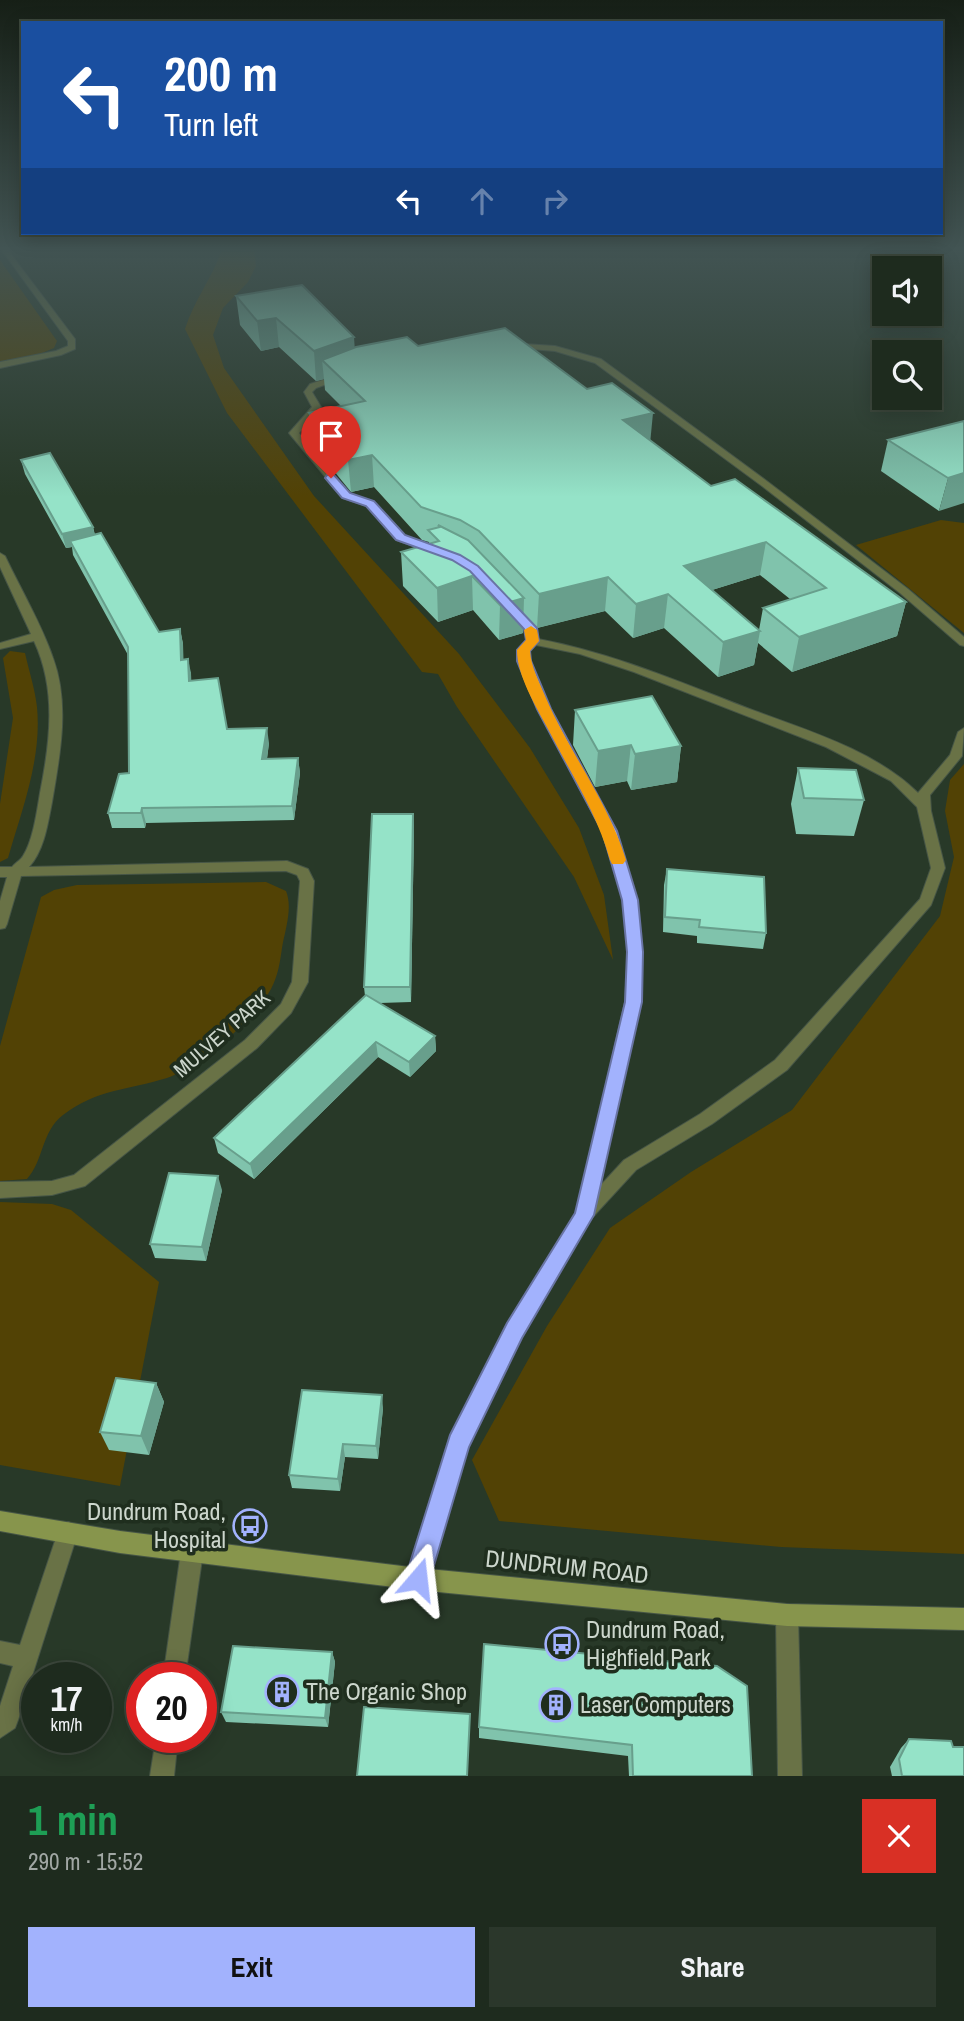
<!DOCTYPE html>
<meta charset="utf-8">
<style>
:root{--surface:#1e2b1e;--page:#2b372b;--text:#f1f3f6;--muted:#a1a7a4;--line:#3c473c;--accent:#a2b2fd}
body{margin:0;font-family:"Archivo Narrow",sans-serif;background:var(--page);color:var(--text);height:100vh;display:flex;flex-direction:column;font-size:26px;white-space:nowrap}
*{box-sizing:border-box;margin:0}
p{font-size:23px;color:var(--muted)}
.icon{flex:none;width:38px;height:38px;fill:none;stroke:currentColor;stroke-width:2;stroke-linecap:round;stroke-linejoin:round}
.map{position:relative;height:1776px;overflow:hidden}
.sheet{display:flex;flex-direction:column;background:var(--surface);flex:1}
.sheet>*{flex:none}
.guide{position:absolute;left:21px;top:21px;width:922px;height:214px;border-radius:0px;box-shadow:0 4px 18px #0003,0 0 0 2px var(--line);background:#1a4fa0;color:#fff;overflow:hidden}
.tools{position:absolute;left:872px;top:256px;display:grid;gap:14px}
.tools a{display:grid;place-items:center;width:70px;height:70px;border-radius:0px;background:var(--surface);box-shadow:0 4px 18px #0003,0 0 0 2px var(--line);font-size:35px}
.speed{position:absolute;left:21px;top:1662px;display:flex;gap:14px;font-size:35px;font-weight:700;text-align:center}
.speed>*{display:grid;place-content:center;width:91px;height:91px;border-radius:50%;background:var(--surface);box-shadow:0 4px 18px #0003,0 0 0 2px var(--line);line-height:1}
.speed small{font-size:18px;font-weight:400}
.speed .limit{border:10px solid #d22;background:#fff;color:#111}
.pin{position:absolute;display:grid;place-items:center;width:60px;height:60px;color:#fff;margin:-72px -30px;border-radius:50% 50% 50% 0;rotate:-45deg;box-shadow:0 0 7px #0007}
.pin .icon{rotate:45deg}
.me{position:absolute;width:77px;margin:-38px;rotate:17deg;stroke-linejoin:round;filter:drop-shadow(0 0 5px #0008)}
.turn{display:flex;align-items:center;gap:24px;height:147px;padding:0 28px;font-size:32px}
.turn .icon{width:91px;height:91px;stroke-width:2.5}
.turn b{display:block;font-size:49px;line-height:60px}
.lanes{display:flex;align-items:center;height:66px;padding:0 28px;background:#0003;justify-content:center;gap:35px;direction:ltr}
.lanes .off{opacity:.35}
.round{display:grid;place-items:center;flex:none;width:74px;height:74px;border-radius:0px;background:var(--page)}
.headline{display:flex;align-items:center;justify-content:space-between;height:119px;padding:0 28px}
h1{font-size:42px;font-weight:800;line-height:52px;color:#1e9e55}
.primary-button{display:flex;gap:14px;margin-top:auto;padding:14px 28px}
.primary-button a{flex:1;height:80px;border-radius:0px;background:var(--accent);color:#111;font-size:28px;font-weight:800;line-height:80px;text-align:center}
.primary-button a+a{background:var(--page);color:var(--text)}
.map>svg:first-child{display:block}
.green{fill:#524205}
.lines{fill:none;stroke-linecap:round;stroke-linejoin:round}
.lane-casing{stroke:#465546;stroke-width:2}
.street-casing{stroke:#465546;stroke-width:2}
.secondary-casing{stroke:#465546;stroke-width:2}
.lane{fill:#697246;fill-rule:evenodd}
.street{fill:#697246;fill-rule:evenodd}
.secondary{fill:#87954c;fill-rule:evenodd}
.wall{fill:#80c3ac;fill-rule:evenodd}
.shaded-wall{fill:#689f8c}
.building{fill:#95e3c8;stroke:#689f8c;stroke-width:2}
.route{fill:#a2b2fd;stroke:#6974a4;stroke-width:2}
.slow{fill:#f59e0b}
.labels{text-anchor:middle;stroke-width:7;stroke-linejoin:round;paint-order:stroke}
.street-label{font-size:21px;fill:#ccd6cc;stroke:#1f2e1e}
.near-poi-label{font-size:24px;fill:#ccd6cc;stroke:#1f2e1e;text-anchor:start}
.near-street-label{font-size:24px;fill:#ccd6cc;stroke:#1f2e1e}
</style>
<div class="map">
<svg width="964" height="1776" viewBox="0 0 964 1776">
<rect width="100%" height="100%" fill="#283928"/>
<!-- green -->
<g class="green">
<path d="M222,249H254L256,266L248,282L223,308L213,335L224,368L314,496L459,654L530,748L579,828L604,895L613,960L574,877L457,707L438,674L422,672L227,413L185,329C194,300 213,277 222,249Z"/>
<polygon points="0,260 57,341 54,348 37,355 0,363"/>
<polygon points="941,520 964,523 964,633 856,545"/>
<path d="M10,651L25,653C29,671 35,689 37,707C42,759 22,809 8,858L0,862V804L13,718L3,658Z"/>
<polygon points="964,764 964,1554 781,1547 499,1521 472,1460 547,1326 610,1228 691,1172 792,1110 940,916 954,857 945,811 950,780"/>
<path d="M266,882L286,891C293,908 285,930 282,948C280,962 278,976 271,989C254,1020 200,1067 167,1078C128,1090 97,1089 63,1115C41,1132 44,1160 27,1179L0,1181V1046L41,897L54,890L77,885Z"/>
<polygon points="0,1202 52,1204 71,1210 159,1282 120,1486 0,1465"/>
</g>
<g class="lines">
<defs>
<g id="lane">
<polygon points="509,343 555,346 601,359 768,482 908,589 964,637 964,646 960,645 900,593 762,486 595,363 555,351 506,347 506,343"/>
<polygon points="339,375 346,377 316,388 312,392 321,407 299,433 349,494 373,502 404,536 442,549 442,553 434,553 396,540 367,506 343,498 289,433 312,407 304,392 310,384"/>
<path d="M511,605L515,606L534,626L538,639C612,653 677,681 747,708C803,729 875,750 918,793L950,755L958,732L964,728L962,756L930,795L931,811L945,868L931,905L787,1070L712,1124L636,1170L590,1220L522,1336L467,1446L429,1579L426,1587L418,1590L410,1587L407,1579L451,1436L508,1324L577,1211L625,1002L628,952L623,900L602,831L538,709L518,661V650L527,640L525,629L506,608ZM536,645L580,654L634,672L826,747L891,781L917,807L931,868L920,899L775,1060L700,1114L624,1160L600,1186L641,1002L642,952L637,900L616,831L550,709L530,661V651Z"/>
<polygon points="68,1522 75,1525 78,1532 18,1720 15,1728 0,1738 0,1706 13,1666 0,1663 0,1641 20,1645 58,1532 61,1525"/>
</g>
<g id="street">
<polygon points="1,249 7,249 75,339 75,349 61,355 0,368 0,362 56,351 68,346 68,341"/>
<path d="M0,553L5,556C21,590 41,623 53,658C70,704 60,755 52,802C48,823 44,851 29,867L287,861L308,869L314,881L308,982L291,1013L257,1048L85,1186L52,1195L0,1198V1182L52,1181L74,1175L245,1040L281,1004L292,982L300,881L297,875L286,871L21,876L7,924L5,928L0,929V901L7,877H0V867H12C15,863 21,860 23,856C33,841 37,811 40,793C50,742 57,690 34,641L0,649V643L31,634L0,567Z"/>
<polygon points="192,1541 199,1545 203,1552 185,1678 163,1678 181,1552 185,1545"/>
<polygon points="787,1604 795,1607 798,1615 802,1776 778,1776 776,1615 779,1607"/>
<polygon points="156,1738 178,1738 174,1776 150,1776"/>
</g>
<polygon id="secondary" points="0,1511 120,1531 418,1568 787,1604 964,1608 964,1630 787,1626 418,1590 120,1553 0,1531"/>
</defs>
<!-- lane casing -->
<use href="#lane" class="lane-casing"/>
<!-- street casing -->
<use href="#street" class="street-casing"/>
<!-- secondary casing -->
<use href="#secondary" class="secondary-casing"/>
<!-- lane -->
<use href="#lane" class="lane"/>
<!-- street -->
<use href="#street" class="street"/>
<!-- secondary -->
<use href="#secondary" class="secondary"/>
</g>
<!-- wall -->
<g class="wall">
<path d="M236,296L354,348L418,346L650,441L711,486L906,602L897,636L792,672L758,643L754,665L718,677L664,628L633,638L605,611L537,628L523,613V633L499,640L473,610L438,622L403,586L401,552L429,544V542L422,540L374,487L351,492L312,444L309,413L341,406L325,390L324,379L316,381L279,347L261,351L240,325ZM760,575L790,599L763,608L759,630L712,590Z"/>
<polygon points="964,421 939,511 881,471 888,440"/>
<polygon points="21,460 93,527 95,535 159,632 180,629 183,644 183,659 191,673 191,681 227,729 269,743 267,759 298,758 300,773 294,820 146,823 145,828 112,828 108,813 129,773 128,655 73,555 72,547 66,548 25,474"/>
<polygon points="575,710 681,746 677,782 631,790 627,781 595,787 573,745"/>
<polygon points="798,768 864,800 854,836 796,834 791,804"/>
<polygon points="413,814 414,829 411,1002 380,1003 435,1036 436,1051 410,1077 378,1057 254,1179 218,1153 214,1138 365,996 364,987"/>
<polygon points="667,869 766,933 763,949 697,943 697,936 663,932 664,885"/>
<polygon points="222,1190 206,1261 155,1258 150,1244"/>
<polygon points="156,1383 164,1402 149,1455 109,1450 100,1432"/>
<polygon points="383,1408 378,1459 345,1457 340,1491 292,1488 289,1475"/>
<polygon points="332,1652 335,1662 328,1727 226,1722 221,1712"/>
<polygon points="717,1666 752,1776 629,1776 628,1756 479,1738 479,1727"/>
<polygon points="909,1739 953,1747 964,1776 892,1776 890,1767 901,1748"/>
</g>
<!-- shaded-wall -->
<g class="shaded-wall">
<polygon points="276,318 279,347 261,351 257,321"/>
<polygon points="354,337 356,367 322,360 324,379 316,381 314,351"/>
<polygon points="653,413 650,444 623,420"/>
<polygon points="372,455 374,487 351,492 348,460"/>
<polygon points="964,473 964,503 939,511 948,478"/>
<polygon points="93,527 96,541 70,541 72,547 66,548 62,534"/>
<polygon points="766,542 760,575 680,600 684,566"/>
<polygon points="472,576 473,610 438,622 437,588"/>
<polygon points="608,577 605,611 537,628 539,594"/>
<polygon points="668,594 664,628 633,638 636,604"/>
<polygon points="524,598 523,633 499,640 500,605"/>
<polygon points="906,602 897,636 792,672 799,637"/>
<polygon points="180,629 183,644 184,674 181,660"/>
<polygon points="760,631 754,665 718,677 723,642"/>
<polygon points="188,659 191,673 192,696 189,681"/>
<polygon points="267,728 269,743 265,773 262,759"/>
<polygon points="631,745 627,781 595,787 598,751"/>
<polygon points="681,746 677,782 631,790 635,754"/>
<polygon points="298,758 300,773 294,820 292,806"/>
<polygon points="142,808 146,823 145,828 141,813"/>
<polygon points="413,814 414,829 411,1002 410,987"/>
<polygon points="435,1036 436,1051 410,1077 409,1062"/>
<polygon points="376,1042 378,1057 254,1179 250,1164"/>
<polygon points="218,1176 222,1190 206,1261 202,1247"/>
<polygon points="156,1383 164,1402 149,1455 141,1436"/>
<polygon points="382,1395 383,1408 378,1459 376,1446"/>
<polygon points="343,1444 345,1457 340,1491 338,1479"/>
<polygon points="332,1652 335,1662 328,1727 325,1718"/>
</g>
<!-- building -->
<g class="building">
<polygon points="302,285 354,337 314,351 276,318 257,321 236,296"/>
<polygon points="505,328 587,389 612,383 653,413 623,420 711,486 735,479 906,602 799,637 763,608 826,588 766,542 684,566 760,631 723,642 668,594 636,604 608,577 539,594 479,531 460,520 421,507 372,455 348,460 309,413 365,401 322,360 356,347 407,337 418,346"/>
<polygon points="964,421 964,473 948,478 888,440"/>
<polygon points="50,453 93,527 62,534 21,460"/>
<polygon points="438,525 468,540 524,598 500,605 472,576 437,588 401,552 439,541 428,530 440,527"/>
<polygon points="101,533 159,632 180,629 181,660 188,659 189,681 218,678 227,729 267,728 262,759 298,758 292,806 142,808 141,813 108,813 119,774 129,773 128,647 70,541"/>
<polygon points="652,696 681,746 635,754 631,745 598,751 575,710"/>
<polygon points="798,768 856,770 864,800 804,798"/>
<polygon points="372,814 413,814 410,987 364,987"/>
<polygon points="667,869 764,877 766,933 699,927 700,920 665,917"/>
<polygon points="366,995 435,1036 409,1062 376,1042 250,1164 214,1138"/>
<polygon points="169,1173 218,1176 202,1247 150,1244"/>
<polygon points="116,1378 156,1383 141,1436 100,1432"/>
<polygon points="302,1390 382,1395 376,1446 343,1444 338,1479 289,1475"/>
<polygon points="484,1644 717,1666 747,1686 752,1776 633,1776 632,1745 479,1727"/>
<polygon points="233,1646 332,1652 325,1718 221,1712"/>
<polygon points="364,1707 470,1714 467,1776 357,1776"/>
<polygon points="909,1739 951,1741 953,1747 964,1747 964,1776 902,1776 899,1759"/>
</g>
<!-- sky -->
<linearGradient id="sky" x2="0" y2="1"><stop stop-color="#161f16"/><stop offset="0.5" stop-color="#425453"/><stop offset="1" stop-color="#425453" stop-opacity="0"/></linearGradient>
<rect width="964" height="497" fill="url(#sky)"/>
<!-- route -->
<polygon class="route" points="327,475 334,475 350,493 374,501 405,535 460,555 478,566 537,628 539,641 530,651 531,661 551,709 617,831 638,900 643,952 642,1002 594,1215 522,1338 469,1447 430,1579 426,1587 418,1591 409,1587 405,1579 450,1435 507,1323 575,1213 625,1002 627,952 622,900 602,831 537,709 517,661 517,650 526,640 524,629 470,571 452,560 396,540 366,506 342,498 325,478"/>
<!-- slow -->
<path class="slow" d="M531,626L537,630L539,641L530,651C531,667 539,681 545,696C569,752 608,801 626,860L623,864H612L610,860C597,813 570,772 548,729C536,706 517,676 517,650L526,640L524,630Z"/>
<!-- icons -->
<defs>
<symbol id="bus-ring" viewBox="-11 -11 22 22"><circle r="9.5" fill="#1f2e1e" stroke="#a2b2fd" stroke-width="1.5"/><path d="M-5-6H5V4H4V6H2V4H-2V6H-4V4H-5ZM-3.5-4V0h7V-4ZM-3.5 1.2v1.5H-2V1.2ZM2 1.2v1.5H3.5V1.2Z" fill="#a2b2fd"/></symbol>
<symbol id="building-ring" viewBox="-11 -11 22 22"><circle r="9.5" fill="#1f2e1e" stroke="#a2b2fd" stroke-width="1.5"/><path d="M-4-6H4V6H1V3H-1V6H-4ZM-2.5-4.3h1.7v1.8h-1.7ZM.8-4.3h1.7v1.8H.8ZM-2.5-1h1.7V.8h-1.7ZM.8-1h1.7V.8H.8Z" fill="#a2b2fd"/></symbol>
</defs>
<g fill-rule="evenodd">
<use href="#bus-ring" x="231" y="1507" width="38" height="38"/>
<use href="#bus-ring" x="543" y="1625" width="38" height="38"/>
<use href="#building-ring" x="263" y="1673" width="38" height="38"/>
<use href="#building-ring" x="537" y="1686" width="38" height="38"/>
</g>
<g class="labels">
<!-- street labels -->
<g class="street-label">
<text transform="translate(222 1034) rotate(-41)" y="7">MULVEY PARK</text>
</g>
<!-- near-poi labels -->
<g class="near-poi-label">
<text x="226" y="1520" text-anchor="end">Dundrum Road,<tspan x="226" dy="28">Hospital</tspan></text>
<text x="586" y="1638">Dundrum Road,<tspan x="586" dy="28">Highfield Park</tspan></text>
<text x="306" y="1700">The Organic Shop</text>
<text x="580" y="1713">Laser Computers</text>
</g>
<!-- near-street labels -->
<g class="near-street-label">
<text transform="translate(567 1567) rotate(6)" y="8">DUNDRUM ROAD</text>
</g>
</g>
</svg>
<div class="tools">
<a><svg class="icon" aria-label="sound" viewBox="0 0 24 24"><path d="M4 9h4l5-4v14l-5-4H4zM17 9q2 3 0 6"/></svg></a>
<a><svg class="icon" aria-label="search" viewBox="0 0 24 24"><circle cx="10" cy="10" r="6"/><path d="M15 15l6 6"/></svg></a>
</div>
<div class="speed"><div>17<small>km/h</small></div><div class="limit">20</div></div>
<div class="pin" style="left:331px;top:478px;background:#d93025"><svg class="icon" aria-label="arrive" viewBox="0 0 24 24"><path d="M6 21V4h12l-3 4 3 4H6"/></svg></div>
<svg class="me" style="left:418px;top:1579px" viewBox="-20 -20 40 40"><path d="M0-17L14 15 0 8-14 15z" fill="#a2b2fd" stroke="#fff" stroke-width="4"/></svg>
<div class="guide">
<div class="turn"><svg class="icon" aria-label="left" viewBox="0 0 24 24"><path d="M17 20v-9H6M10 6l-5 5 5 5"/></svg><div><b>200 m</b>Turn left</div></div>
<div class="lanes"><svg class="icon" aria-label="left" viewBox="0 0 24 24"><path d="M17 20v-9H6M10 6l-5 5 5 5"/></svg><svg class="icon off" aria-label="ahead" viewBox="0 0 24 24"><path d="M12 20V5M6 11l6-6 6 6"/></svg><svg class="icon off" aria-label="right" viewBox="0 0 24 24"><path d="M7 20v-9h11M14 6l5 5-5 5"/></svg></div>
</div>
</div>
<section class="sheet">
<div class="headline"><div><h1>1 min</h1><p>290 m · 15:52</p></div><a class="round" style="background:#d93025;color:#fff"><svg class="icon" aria-label="close" viewBox="0 0 24 24"><path d="M6 6l12 12M18 6L6 18"/></svg></a></div>
<div class="primary-button"><a>Exit</a><a>Share</a></div>
</section>
